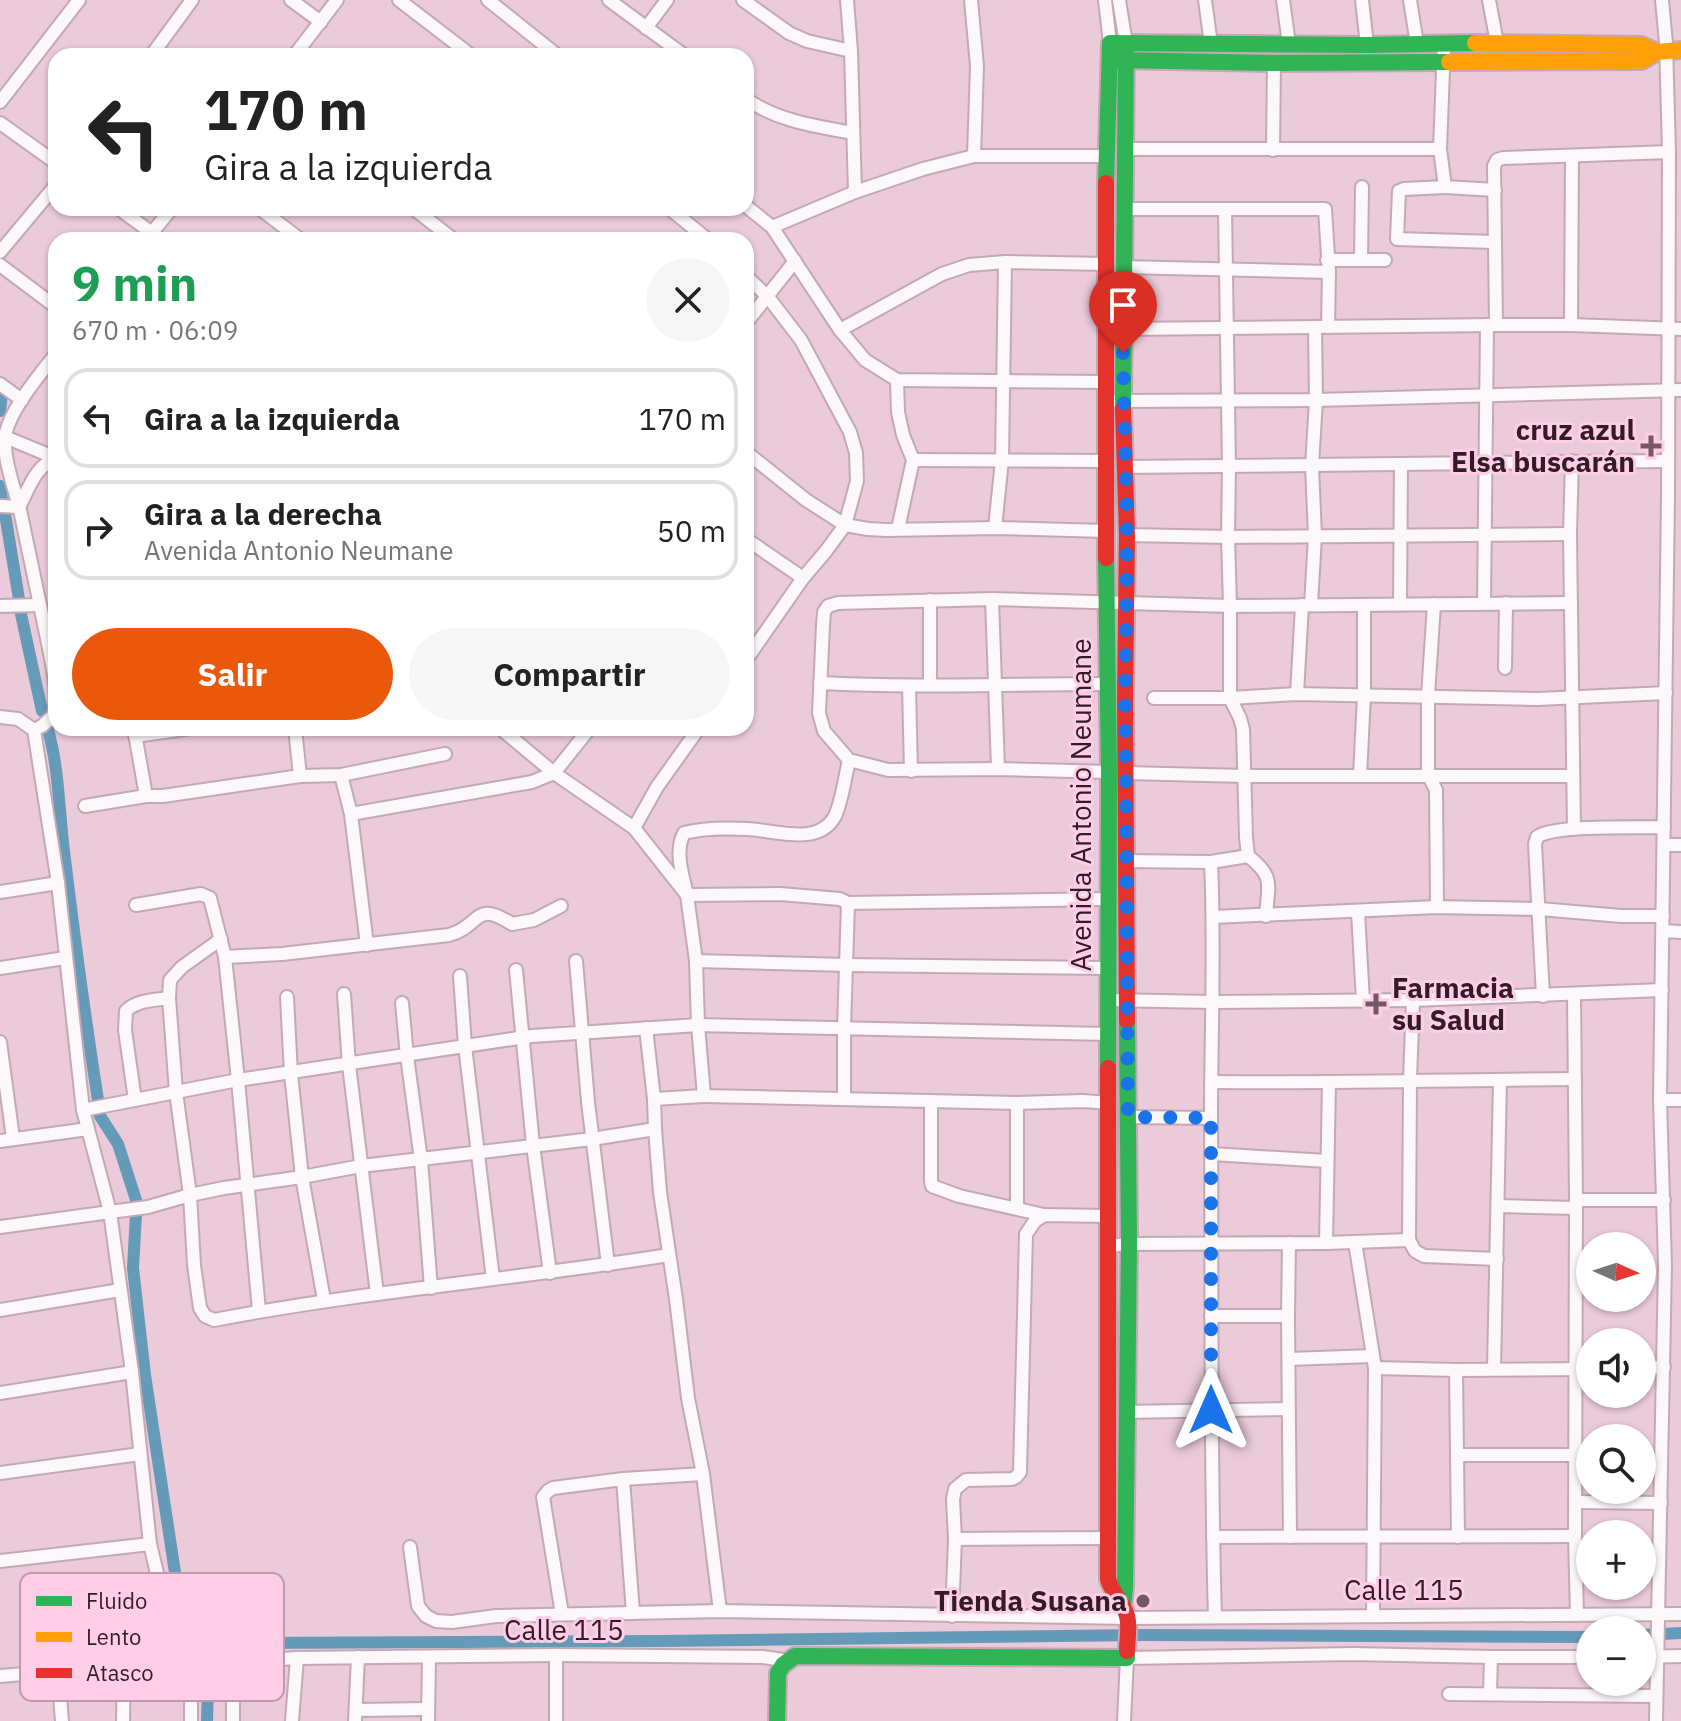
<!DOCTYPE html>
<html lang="es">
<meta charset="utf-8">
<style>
:root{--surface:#fff;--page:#f6f6f6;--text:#222;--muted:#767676;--line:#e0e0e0;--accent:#ea580c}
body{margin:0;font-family:"IBM Plex Sans",sans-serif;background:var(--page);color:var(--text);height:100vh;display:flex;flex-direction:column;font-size:30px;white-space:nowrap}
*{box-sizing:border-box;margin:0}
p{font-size:26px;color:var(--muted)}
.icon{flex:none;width:44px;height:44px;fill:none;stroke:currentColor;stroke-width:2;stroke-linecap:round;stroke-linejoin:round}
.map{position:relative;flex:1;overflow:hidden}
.details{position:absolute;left:48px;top:232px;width:706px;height:504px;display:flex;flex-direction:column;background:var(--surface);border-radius:24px;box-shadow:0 2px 6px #0004}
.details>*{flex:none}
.hud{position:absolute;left:48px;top:48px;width:706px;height:168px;border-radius:24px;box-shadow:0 2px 6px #0004;background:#fff;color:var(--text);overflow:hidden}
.needle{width:52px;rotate:93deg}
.buttons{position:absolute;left:1576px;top:1232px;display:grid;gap:16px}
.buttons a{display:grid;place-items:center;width:80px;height:80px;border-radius:50%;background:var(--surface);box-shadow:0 2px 6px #0004;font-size:40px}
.pin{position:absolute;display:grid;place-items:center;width:68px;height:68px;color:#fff;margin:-82px -34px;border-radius:50% 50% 50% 0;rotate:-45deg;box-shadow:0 0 8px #0007}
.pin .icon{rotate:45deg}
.me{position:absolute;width:88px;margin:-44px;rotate:0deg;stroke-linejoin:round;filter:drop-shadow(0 0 6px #0008)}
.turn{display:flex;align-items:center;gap:28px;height:168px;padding:0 24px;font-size:36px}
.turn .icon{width:104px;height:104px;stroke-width:2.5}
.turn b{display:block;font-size:56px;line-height:68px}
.round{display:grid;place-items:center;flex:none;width:84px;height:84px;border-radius:42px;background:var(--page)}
.headline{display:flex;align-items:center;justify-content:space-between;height:136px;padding:0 24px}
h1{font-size:48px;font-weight:700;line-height:60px;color:#1e9e55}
.cta{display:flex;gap:16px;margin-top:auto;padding:16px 24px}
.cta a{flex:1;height:92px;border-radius:48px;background:var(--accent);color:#fff;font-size:32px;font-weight:700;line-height:92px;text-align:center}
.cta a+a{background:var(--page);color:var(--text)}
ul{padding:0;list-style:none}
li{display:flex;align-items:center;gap:24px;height:100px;margin:0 16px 12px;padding:0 8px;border:4px solid var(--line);border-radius:24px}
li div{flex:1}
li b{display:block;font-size:30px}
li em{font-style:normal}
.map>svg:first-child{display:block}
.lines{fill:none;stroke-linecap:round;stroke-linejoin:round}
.canal{stroke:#659ab8;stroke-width:12}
.street-casing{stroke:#c3a9b5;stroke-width:16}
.fast-casing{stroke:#c3a9b5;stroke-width:20}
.slow-casing{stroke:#c3a9b5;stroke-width:20}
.jam-casing{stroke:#c3a9b5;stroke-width:20}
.street{stroke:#fcf7f9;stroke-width:12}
.fast{stroke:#30b455;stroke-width:16}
.slow{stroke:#ff9f0a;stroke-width:16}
.jam{stroke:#e5322d;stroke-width:16}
.route{stroke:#1a73e8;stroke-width:14;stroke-dasharray:0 25.2}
.poi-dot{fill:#735966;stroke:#ffcde5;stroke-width:3}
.labels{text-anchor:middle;stroke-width:6;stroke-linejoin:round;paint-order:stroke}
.poi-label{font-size:28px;font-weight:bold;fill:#321c27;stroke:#ffcde5;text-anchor:end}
.street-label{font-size:28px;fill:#321c27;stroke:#ffcde5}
.key{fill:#ffcde5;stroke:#c298ac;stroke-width:2}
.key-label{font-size:22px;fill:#321c27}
</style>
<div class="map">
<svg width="1681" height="1721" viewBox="0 0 1681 1721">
<rect width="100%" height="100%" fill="#ebcada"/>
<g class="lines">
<!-- canal -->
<g class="canal">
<polyline points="0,393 2,394 0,411"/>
<polyline points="0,486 2,500"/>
<polyline points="5,514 19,599"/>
<polyline points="21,614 42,711"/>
<path d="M48,730C59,768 59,812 64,851C74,934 85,1017 98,1100"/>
<polyline points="99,1110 100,1116 118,1144 137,1203"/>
<polyline points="136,1214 133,1268 145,1375 181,1612 205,1629 215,1649"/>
<polyline points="1642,1635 1681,1633"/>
<polyline points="207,1721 208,1688 215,1649 250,1643 662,1641 1144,1635 1590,1637"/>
</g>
<defs>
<g id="street">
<polyline points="291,0 321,22"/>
<polyline points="399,0 472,56"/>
<polyline points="488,0 558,56"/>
<polyline points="609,0 685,56"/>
<polyline points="743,0 789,33 807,41 851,51"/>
<polyline points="847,0 851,51 855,192"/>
<polyline points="971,0 977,66 974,156"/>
<polyline points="1105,0 1110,43"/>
<polyline points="1119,0 1126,44"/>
<polyline points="1205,0 1211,44"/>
<polyline points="1283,0 1289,44"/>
<polyline points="1362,0 1367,45"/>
<polyline points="1410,0 1417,44"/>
<polyline points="1489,0 1497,43"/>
<polyline points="646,28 667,0"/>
<polyline points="1444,44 1440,149 1445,187 1495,190"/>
<polyline points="151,56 192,0"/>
<polyline points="294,56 337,0"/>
<path d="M746,99C778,121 815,126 853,133"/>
<polyline points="0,102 79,0"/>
<polyline points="0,123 56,163"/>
<polyline points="1124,149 1440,149"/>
<polyline points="1273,150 1274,63"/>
<polyline points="1445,187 1404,189 1399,191 1397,239 1495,242"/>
<polyline points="746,206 772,227 840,330 942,274 969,265 1005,262 1105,264"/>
<polyline points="118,208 152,233"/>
<polyline points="259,208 301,240"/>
<polyline points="413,208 454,240"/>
<polyline points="669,208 708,240"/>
<polyline points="1124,209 1325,209 1329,272 1328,327"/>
<path d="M1225,209L1229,467L1228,537L1230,606V698L1240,718L1243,729L1246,837L1248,856C1275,877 1268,884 1266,916"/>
<polyline points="772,227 855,192 923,169 974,156 1106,156"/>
<polyline points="146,240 172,208"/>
<polyline points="0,252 56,185"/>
<polyline points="1327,260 1385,260"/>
<polyline points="1361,260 1362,187"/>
<polyline points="0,265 56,307"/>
<polyline points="1123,267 1329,272"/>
<polyline points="746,276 768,297 801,340 850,432 856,453 857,481 845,525 826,551 803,578 746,660"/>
<polyline points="746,323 795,261"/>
<polyline points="1496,325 1494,166 1497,160 1503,158 1669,152"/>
<polyline points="1571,325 1572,156"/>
<polyline points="1123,329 1496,325 1571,325 1681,329"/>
<polyline points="840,330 865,360 897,380 1106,382"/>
<polyline points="897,380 898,412 903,435 913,460 898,529"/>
<polyline points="0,384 22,400"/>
<polyline points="1116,401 1316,400 1681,390"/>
<polyline points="5,437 56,458"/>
<polyline points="746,452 806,500 845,525 868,529 887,530 995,528 1106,531"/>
<polyline points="913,460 1105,461"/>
<polyline points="1572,461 1570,534 1574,829"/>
<polyline points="1125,467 1668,461"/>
<path d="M0,506L19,507C28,491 36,463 56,460"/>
<polyline points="995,528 1002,460 1005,262"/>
<polyline points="1127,535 1228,537 1570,534"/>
<polyline points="746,539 803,578"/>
<polyline points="992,599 998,769"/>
<polyline points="1484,603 1487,325"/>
<polyline points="1400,604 1401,465"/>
<polyline points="1434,604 1428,696 1428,774 1436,790 1437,907"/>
<polyline points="1311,605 1315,536 1312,466 1316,400 1315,327"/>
<polyline points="0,606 40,605"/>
<polyline points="1505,668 1506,603"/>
<path d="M820,683C915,688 1011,684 1107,684"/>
<polyline points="930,685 930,600"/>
<polyline points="909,686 911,771"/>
<polyline points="1297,694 1302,605"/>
<polyline points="1154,698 1230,698 1297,694 1538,699 1666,693"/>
<polyline points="0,717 18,719 34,730 58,883 83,1110 110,1212 148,1207 190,1195 224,1188 302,1177 361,1166 592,1139 655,1129 654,1099 704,1096 698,1025 696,961 687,895 634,828 554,773 500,728"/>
<polyline points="134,728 146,796 163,796 300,776 341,775 445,754"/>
<polyline points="295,728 300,776"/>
<path d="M34,730L42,726L53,716C60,694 52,665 48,643C39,599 29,554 20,510C14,487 4,462 5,438C7,413 40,374 56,354"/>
<polyline points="135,736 192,728"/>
<path d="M849,760C845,777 842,801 835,816C819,847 774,830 747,829C727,828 703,828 684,833C674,852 683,876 687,895L780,894L840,899L848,903L1108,899"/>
<polyline points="1109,772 998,769 888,770 849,760 824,731 819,713 823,625 824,612 828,606 838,603 992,599 1230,606 1571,603"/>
<polyline points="1126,773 1245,776 1572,776"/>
<polyline points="341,775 351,814 367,945"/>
<polyline points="1360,776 1364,695 1364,605"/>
<polyline points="85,806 146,796"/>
<polyline points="351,814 532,782 554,773 590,728"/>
<polyline points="634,828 657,787 699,728"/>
<polyline points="1664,845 1681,845"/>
<polyline points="1126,861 1211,862 1248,856"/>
<path d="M1211,862C1215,948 1211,1033 1211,1118C1212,1284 1210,1451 1215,1617"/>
<polyline points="0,892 58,883"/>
<polyline points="136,905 201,894 210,898 225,957 238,1080 259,1311"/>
<polyline points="1358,912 1363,1001"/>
<polyline points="1213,917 1437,907 1540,909 1621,916 1663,916"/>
<polyline points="1663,931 1681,932"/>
<path d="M221,939L182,967L170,980L169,998L176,1092L190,1195L194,1265L200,1308L205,1316L214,1320C365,1291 518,1279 669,1255"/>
<path d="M225,957L282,954L449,935C482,926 473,899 512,924L534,920L561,906"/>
<polyline points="576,961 588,1102 608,1265"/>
<polyline points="696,961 847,965 1108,968"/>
<polyline points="0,968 65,958"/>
<polyline points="516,970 533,1145 550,1273"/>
<polyline points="460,976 465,1046 493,1279"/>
<polyline points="344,994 349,1065 377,1294"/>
<polyline points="1574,994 1576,1200 1575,1536 1577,1615"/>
<path d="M1543,996L1535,844L1537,837C1556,824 1637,828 1664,827"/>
<polyline points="287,997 291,1074 302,1177 324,1300"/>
<polyline points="1109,1000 1211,1002 1413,1000 1662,990"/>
<polyline points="1413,1000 1410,1080 1409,1240 1415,1251 1424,1256 1497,1259"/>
<polyline points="402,1003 407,1056 421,1160 431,1288"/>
<polyline points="646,1028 654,1099"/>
<polyline points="0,1042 13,1138"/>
<path d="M1211,1082C1333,1083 1454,1080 1575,1079"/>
<polyline points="704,1096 1017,1103 1083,1101 1109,1103"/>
<polyline points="844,1099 844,1028 848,903"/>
<path d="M135,1100L125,1030L126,1011C137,1000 155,1000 169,998"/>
<polyline points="1660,1100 1681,1100"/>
<polyline points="931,1101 931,1181 932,1186 959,1196 1044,1215"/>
<polyline points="83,1110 238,1080 532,1036 698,1025 1108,1034"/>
<polyline points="1128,1117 1211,1118"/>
<polyline points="655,1129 660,1192 676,1299 688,1398 703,1474 720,1611"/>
<polyline points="0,1141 88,1129"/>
<polyline points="1212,1154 1327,1161"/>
<polyline points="1576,1200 1664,1200"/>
<polyline points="1498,1206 1576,1208"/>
<polyline points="1017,1208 1017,1103"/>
<polyline points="0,1227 110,1212 132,1372 150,1544 171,1632 182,1661"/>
<polyline points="1355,1242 1375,1368 1373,1616"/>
<polyline points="1289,1243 1288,1316 1290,1537"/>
<polyline points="1326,1243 1329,1083"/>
<polyline points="1108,1246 1129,1244 1326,1243 1409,1240"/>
<polyline points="0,1310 120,1290"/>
<polyline points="1211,1316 1288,1316"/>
<polyline points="1289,1359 1373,1356"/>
<polyline points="1375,1368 1456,1370 1590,1369"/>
<polyline points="1642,1368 1664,1367"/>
<polyline points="1494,1369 1500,1080"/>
<polyline points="1456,1370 1458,1537"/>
<polyline points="0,1393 132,1372"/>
<polyline points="1126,1412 1289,1409"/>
<polyline points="1457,1455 1576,1455"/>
<polyline points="0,1473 140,1454"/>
<polyline points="623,1479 633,1613"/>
<polyline points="1576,1502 1661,1503"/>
<polyline points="1213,1537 1575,1536"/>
<polyline points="955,1539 1107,1538"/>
<polyline points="410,1547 418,1606 426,1616 436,1621 452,1622 496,1616 720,1611 1128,1618 1681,1614"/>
<polyline points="0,1561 150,1544"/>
<polyline points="562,1614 543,1497 548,1491 553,1488 623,1479 703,1474"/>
<polyline points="952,1616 955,1539 953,1499 955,1489 966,1480 1012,1479 1016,1477 1020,1472 1026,1234 1035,1221 1044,1215 1108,1216"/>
<polyline points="556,1655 556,1721"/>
<polyline points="1642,1657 1681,1656"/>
<polyline points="58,1672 62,1721"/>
<polyline points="0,1676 182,1661 206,1664 297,1658 556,1655 763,1657 790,1661"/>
<polyline points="1490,1693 1491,1657"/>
<polyline points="1449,1694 1656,1696"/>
<polyline points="356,1710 428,1709"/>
<polyline points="123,1721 124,1667"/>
<polyline points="191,1721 191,1704"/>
<polyline points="233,1721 233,1663"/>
<polyline points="292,1721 297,1658"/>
<polyline points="355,1721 358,1657"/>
<polyline points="428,1721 429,1657"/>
<polyline points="1124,1721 1127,1658 1353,1654 1491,1657 1590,1657"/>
<polyline points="1656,1721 1665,1265 1660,1100 1668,498 1669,152 1666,43 1662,0"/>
</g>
<g id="fast">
<polyline points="1117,60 1274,63 1449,62"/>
<polyline points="1106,183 1110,43 1367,45 1475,43"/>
<polyline points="1123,409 1126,44"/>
<polyline points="1106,558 1109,772 1108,1068"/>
<polyline points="1123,1607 1125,1587 1129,1244 1127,1021"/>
<polyline points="777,1721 778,1673 783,1665 795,1656 1127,1658 1127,1651"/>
</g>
<g id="slow">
<polyline points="1475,43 1641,45 1657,52"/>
<polyline points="1449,62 1642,61 1657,52 1681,50"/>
</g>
<g id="jam">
<polyline points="1106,183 1106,558"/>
<polyline points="1123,409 1127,535 1125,698 1127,1021"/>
<path d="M1108,1068V1579C1112,1593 1123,1602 1127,1616C1130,1626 1127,1640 1127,1651"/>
</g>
</defs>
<!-- street casing -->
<use href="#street" class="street-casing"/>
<!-- fast casing -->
<use href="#fast" class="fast-casing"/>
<!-- slow casing -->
<use href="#slow" class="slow-casing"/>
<!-- jam casing -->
<use href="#jam" class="jam-casing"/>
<!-- street -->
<use href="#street" class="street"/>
<!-- fast -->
<use href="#fast" class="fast"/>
<!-- slow -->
<use href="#slow" class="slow"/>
<!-- jam -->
<use href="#jam" class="jam"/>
</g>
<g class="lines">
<!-- route -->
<polyline class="route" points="1123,353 1127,535 1125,698 1128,1117 1211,1118 1211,1410"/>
</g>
<!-- markers -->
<g class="poi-dot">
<path d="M1647 434h8v8h8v8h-8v8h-8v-8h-8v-8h8z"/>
<path d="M1372 992h8v8h8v8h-8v8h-8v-8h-8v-8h8z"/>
<circle cx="1143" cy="1601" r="8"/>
</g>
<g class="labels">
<!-- poi labels -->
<g class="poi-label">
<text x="1635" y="440">cruz azul<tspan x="1635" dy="32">Elsa buscarán</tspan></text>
<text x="1392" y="998" text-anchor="start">Farmacia<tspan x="1392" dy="32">su Salud</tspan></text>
<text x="1127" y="1611">Tienda Susana</text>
</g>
<!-- street labels -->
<g class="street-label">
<text transform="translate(1081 805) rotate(-90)" y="10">Avenida Antonio Neumane</text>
<text x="1404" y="1600">Calle 115</text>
<text x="564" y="1640">Calle 115</text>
</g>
</g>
<!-- legend -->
<rect x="20" y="1573" width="264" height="128" rx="12" class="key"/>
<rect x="36" y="1596" width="36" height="10" fill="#30b455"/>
<rect x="36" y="1632" width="36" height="10" fill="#ff9f0a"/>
<rect x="36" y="1668" width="36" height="10" fill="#e5322d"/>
<g class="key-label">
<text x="86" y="1609">Fluido</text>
<text x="86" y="1645">Lento</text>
<text x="86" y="1681">Atasco</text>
</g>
</svg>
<div class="buttons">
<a><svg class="needle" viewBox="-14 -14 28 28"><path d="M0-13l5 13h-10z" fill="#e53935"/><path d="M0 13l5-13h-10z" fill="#767676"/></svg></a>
<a><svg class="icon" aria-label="sound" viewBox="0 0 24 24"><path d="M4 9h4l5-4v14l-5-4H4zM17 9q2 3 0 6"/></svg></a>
<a><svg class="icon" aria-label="search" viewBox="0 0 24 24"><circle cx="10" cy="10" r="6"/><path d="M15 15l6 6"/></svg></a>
<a>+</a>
<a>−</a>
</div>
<div class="pin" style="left:1123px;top:353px;background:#d93025"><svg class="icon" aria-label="arrive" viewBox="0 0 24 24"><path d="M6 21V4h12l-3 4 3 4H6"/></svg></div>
<svg class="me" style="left:1211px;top:1410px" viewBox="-20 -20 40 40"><path d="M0-17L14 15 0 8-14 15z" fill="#1a73e8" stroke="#fff" stroke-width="4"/></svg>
<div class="hud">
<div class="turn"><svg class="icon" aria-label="left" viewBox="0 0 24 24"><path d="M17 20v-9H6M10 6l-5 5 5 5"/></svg><div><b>170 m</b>Gira a la izquierda</div></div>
</div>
<section class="details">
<div class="headline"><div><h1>9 min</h1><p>670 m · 06:09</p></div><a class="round"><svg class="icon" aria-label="close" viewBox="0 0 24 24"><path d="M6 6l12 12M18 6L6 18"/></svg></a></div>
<ul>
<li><svg class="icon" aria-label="left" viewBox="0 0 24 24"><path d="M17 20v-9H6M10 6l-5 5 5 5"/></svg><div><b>Gira a la izquierda</b></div><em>170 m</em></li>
<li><svg class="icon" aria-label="right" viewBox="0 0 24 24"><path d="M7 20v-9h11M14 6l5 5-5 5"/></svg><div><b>Gira a la derecha</b><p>Avenida Antonio Neumane</p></div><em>50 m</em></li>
</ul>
<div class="cta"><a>Salir</a><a>Compartir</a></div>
</section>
</div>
